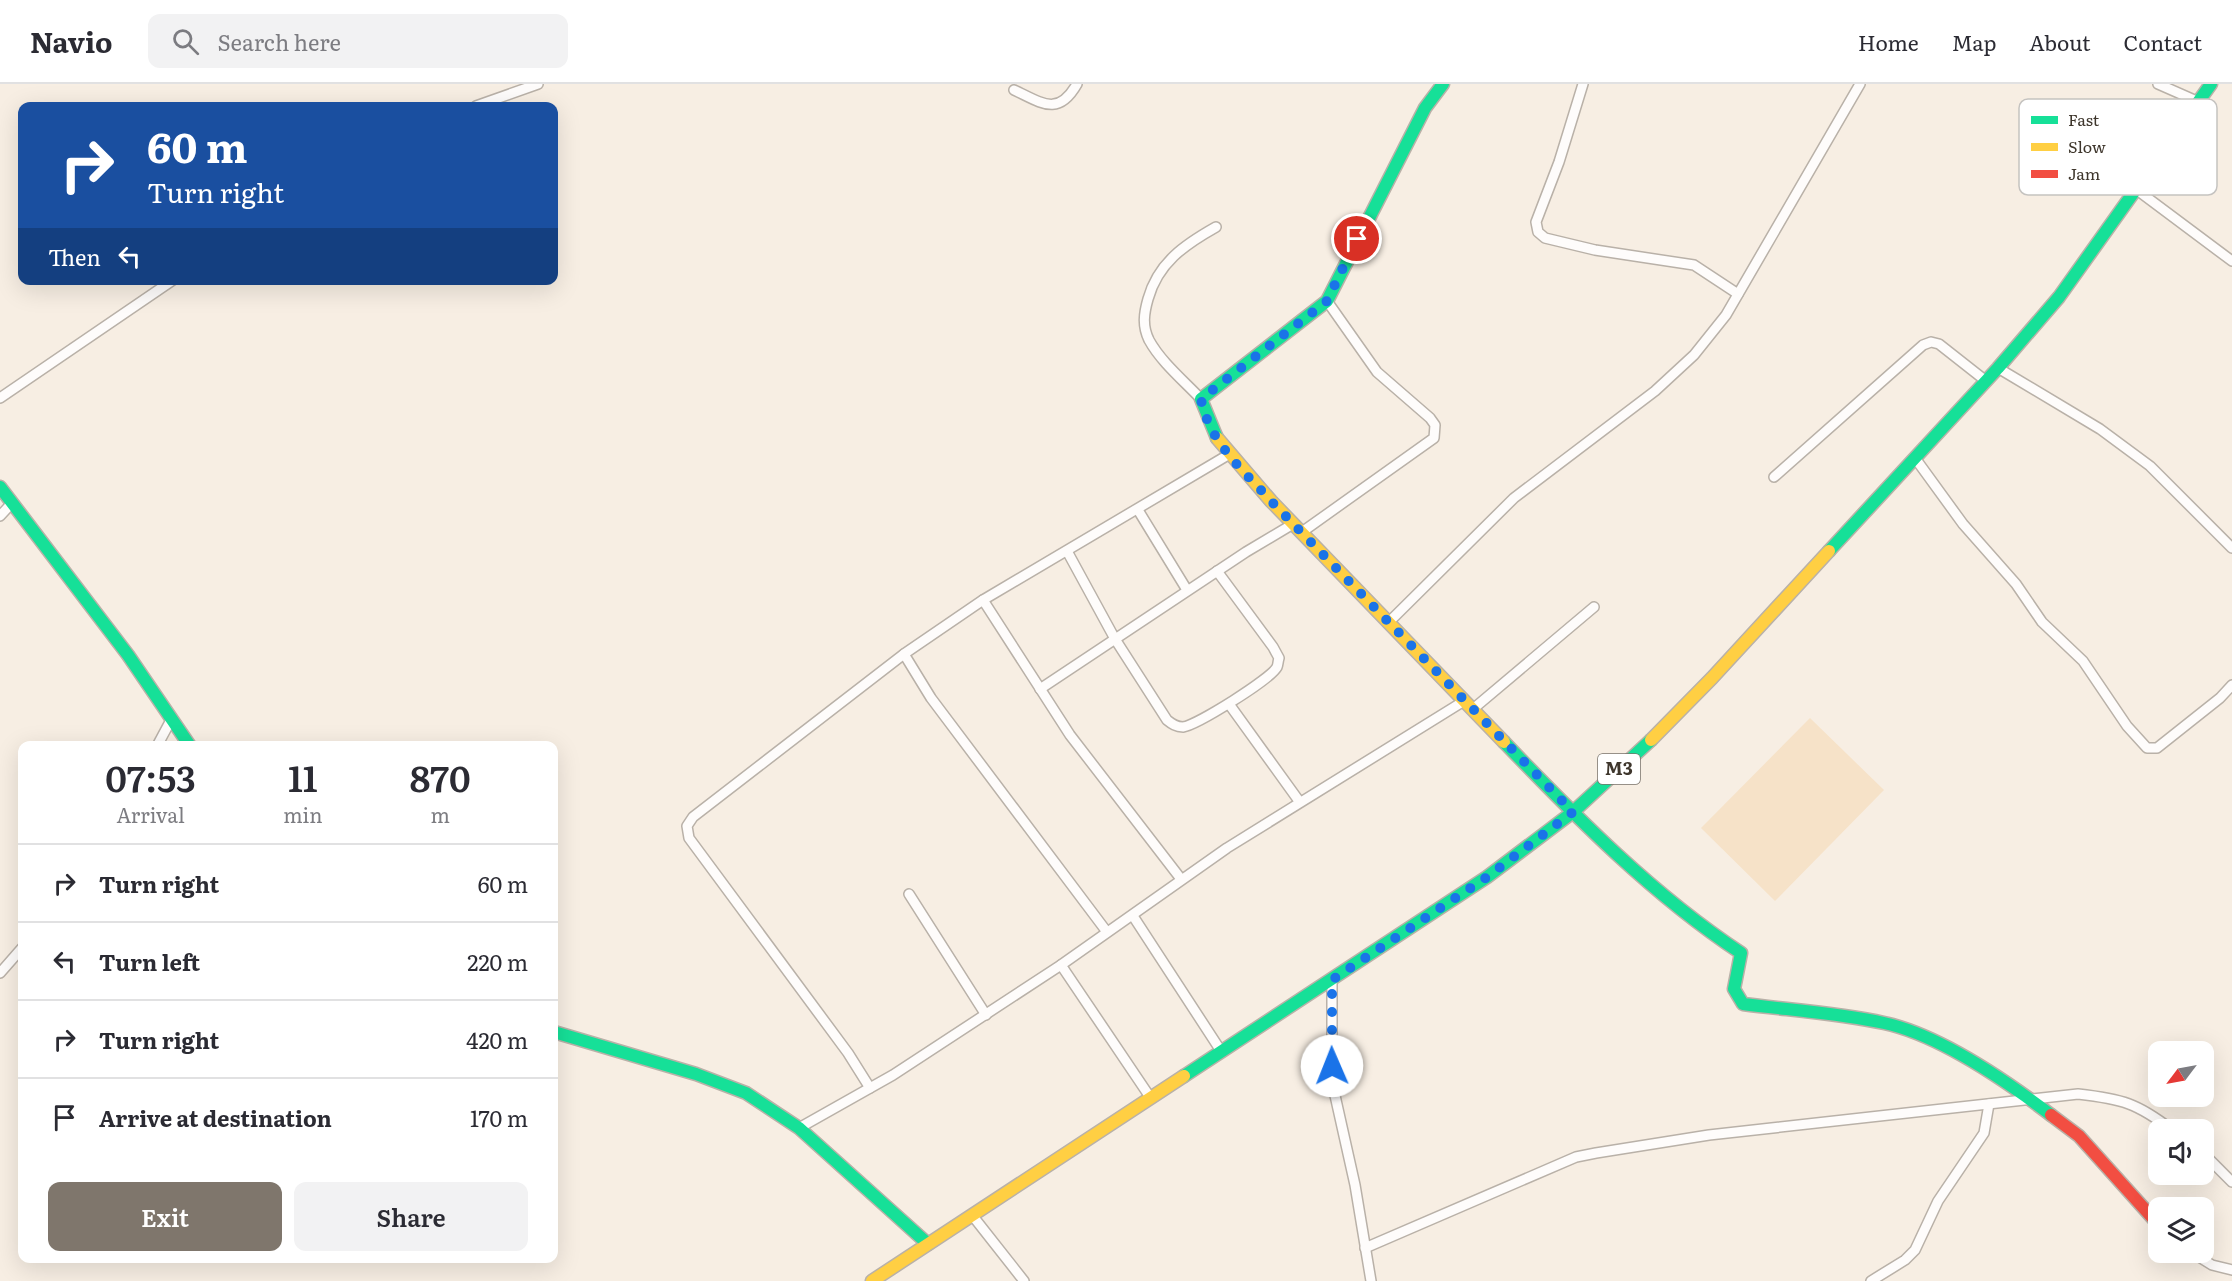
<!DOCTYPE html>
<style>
:root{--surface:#fff;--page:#f2f2f3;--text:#2b2b33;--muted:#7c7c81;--line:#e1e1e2;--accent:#7f766c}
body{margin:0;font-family:Literata,serif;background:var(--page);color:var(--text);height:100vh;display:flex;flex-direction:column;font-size:22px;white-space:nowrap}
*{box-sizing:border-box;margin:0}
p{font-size:20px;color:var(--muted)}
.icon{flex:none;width:33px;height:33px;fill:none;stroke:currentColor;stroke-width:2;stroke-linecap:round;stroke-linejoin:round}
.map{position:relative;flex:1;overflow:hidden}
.side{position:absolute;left:18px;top:657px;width:540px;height:522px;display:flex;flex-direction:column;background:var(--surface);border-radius:12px;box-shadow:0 6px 24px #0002}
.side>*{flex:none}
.guide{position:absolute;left:18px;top:18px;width:540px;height:183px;border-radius:12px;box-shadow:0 6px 24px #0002;background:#1a4fa0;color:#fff;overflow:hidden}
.needle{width:39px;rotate:238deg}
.tools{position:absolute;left:2148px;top:957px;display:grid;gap:12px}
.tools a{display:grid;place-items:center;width:66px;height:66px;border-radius:12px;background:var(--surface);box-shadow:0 6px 24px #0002;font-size:30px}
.pin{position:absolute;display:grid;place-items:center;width:51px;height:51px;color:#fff;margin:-26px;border:3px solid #fff;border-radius:50%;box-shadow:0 2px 6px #0007}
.me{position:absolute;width:66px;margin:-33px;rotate:359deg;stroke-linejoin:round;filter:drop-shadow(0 0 4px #0008)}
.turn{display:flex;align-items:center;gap:21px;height:126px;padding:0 30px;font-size:27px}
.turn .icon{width:78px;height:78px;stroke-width:2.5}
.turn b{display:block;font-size:42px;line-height:51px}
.then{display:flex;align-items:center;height:57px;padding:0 30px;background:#0003;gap:12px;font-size:22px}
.eta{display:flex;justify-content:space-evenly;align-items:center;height:102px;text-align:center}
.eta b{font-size:36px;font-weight:600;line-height:42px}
.button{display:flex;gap:12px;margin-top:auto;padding:12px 30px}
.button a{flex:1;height:69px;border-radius:12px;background:var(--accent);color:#fff;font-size:24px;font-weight:600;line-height:69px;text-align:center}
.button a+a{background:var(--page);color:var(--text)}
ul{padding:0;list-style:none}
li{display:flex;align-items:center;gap:18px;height:78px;padding:0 30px;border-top:2px solid var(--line)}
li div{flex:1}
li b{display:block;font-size:22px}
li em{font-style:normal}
header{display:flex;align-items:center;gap:36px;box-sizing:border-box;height:84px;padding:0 30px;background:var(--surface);border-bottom:2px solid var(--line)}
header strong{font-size:28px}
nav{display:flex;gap:33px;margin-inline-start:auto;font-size:21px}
.search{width:420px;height:54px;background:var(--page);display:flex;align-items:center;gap:15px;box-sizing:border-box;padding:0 21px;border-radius:12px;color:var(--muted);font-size:22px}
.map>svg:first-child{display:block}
.green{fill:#f6e2c8}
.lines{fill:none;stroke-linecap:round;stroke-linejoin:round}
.street-casing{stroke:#b9b1a8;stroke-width:12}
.fast-casing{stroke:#b9b1a8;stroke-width:15}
.slow-casing{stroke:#b9b1a8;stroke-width:15}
.jam-casing{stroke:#b9b1a8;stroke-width:15}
.street{stroke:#fefcfb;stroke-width:9}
.fast{stroke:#16e098;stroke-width:12}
.slow{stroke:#ffcf43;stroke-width:12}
.jam{stroke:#f24e42;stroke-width:12}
.route{stroke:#1a73e8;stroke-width:10;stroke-dasharray:0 18}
.labels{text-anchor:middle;stroke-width:4.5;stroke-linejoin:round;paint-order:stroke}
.shield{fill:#fff;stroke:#78726b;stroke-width:1.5}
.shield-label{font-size:18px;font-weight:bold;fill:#3e362c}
.key{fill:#fff;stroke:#c5c3c0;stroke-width:1.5}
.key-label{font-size:16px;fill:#3e362c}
</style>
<header>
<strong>Navio</strong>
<div class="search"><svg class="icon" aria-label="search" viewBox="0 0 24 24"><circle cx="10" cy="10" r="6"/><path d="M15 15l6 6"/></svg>Search here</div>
<nav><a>Home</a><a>Map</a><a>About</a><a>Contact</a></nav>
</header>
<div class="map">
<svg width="2232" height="1197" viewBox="0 0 2232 1197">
<rect width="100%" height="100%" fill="#f7eee3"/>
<!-- green -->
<polygon class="green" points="1810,634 1884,706 1775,817 1701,744"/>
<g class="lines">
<defs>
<g id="street">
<polyline points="1583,0 1559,78 1536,138 1538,148 1545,154 1595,166 1694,181 1738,210"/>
<polyline points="2158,0 2199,18"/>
<path d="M1014,6C1042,19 1058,33 1077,0"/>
<polyline points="476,22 538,0"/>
<polyline points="2137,106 2232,177"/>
<polyline points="1998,284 2100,345 2150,382 2232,464"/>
<polyline points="0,314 173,196"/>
<path d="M1201,315C1184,297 1161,278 1149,256C1142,242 1144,229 1148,215C1158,179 1184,161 1216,143"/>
<polyline points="1915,374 1963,440 2016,500 2042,538 2083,577 2127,642 2147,664 2157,664 2220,614 2232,601"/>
<polyline points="1774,393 1923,261 1931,258 1939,260 1986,297"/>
<polyline points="1138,426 1187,506"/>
<polyline points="0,432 12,419"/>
<polyline points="1302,448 1434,354 1435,341 1430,334 1377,288 1327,217"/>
<path d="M1067,467L1115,555L1167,636C1172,640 1176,643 1183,643C1197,641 1271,595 1277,583C1278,581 1278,577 1279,574L1273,563L1217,487"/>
<polyline points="983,516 1070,651 1181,795"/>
<polyline points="1388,539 1514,414 1655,307 1694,271 1726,231 1860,0"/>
<polyline points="904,570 931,614 1107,848"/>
<polyline points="1040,605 1246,468 1293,440"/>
<polyline points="1229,620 1299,717"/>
<polyline points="1473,625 1594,523"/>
<polyline points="157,662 172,634"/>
<polyline points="909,810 986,931"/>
<polyline points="1133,832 1221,967"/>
<polyline points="1061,881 1150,1013"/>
<polyline points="0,889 22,864"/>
<polyline points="1332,896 1332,998 1355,1101 1371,1197"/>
<polyline points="870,1004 848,969 689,754 687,742 693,733 904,570 983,516 1228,371"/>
<polyline points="799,1044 893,991 1061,881 1227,764 1464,617"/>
<polyline points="2204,1070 2232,1098"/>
<polyline points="972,1131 1024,1197"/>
<path d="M1365,1164L1576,1073L1596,1069L1709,1051L2078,1010C2122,1015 2137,1019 2172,1046"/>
<polyline points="2191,1168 2212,1181 2232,1186"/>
<polyline points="1871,1197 1905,1176 1915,1166 1938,1117 1984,1049 1989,1020"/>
</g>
<g id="fast">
<polyline points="1217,354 1201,315 1327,217 1425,24 1443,0"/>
<polyline points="0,403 128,571 190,662"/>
<polyline points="1829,467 1998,284 2059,213 2211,0"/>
<path d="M1504,658C1577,734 1653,811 1741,869L1734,905L1743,920C1789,926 1838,929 1884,939C1940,951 2005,996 2051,1031"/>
<polyline points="554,948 696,990 746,1009 799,1044 928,1160"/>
<polyline points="1184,992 1487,793 1573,728 1651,656"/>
</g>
<g id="slow">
<polyline points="1217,354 1271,417 1504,658"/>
<polyline points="1651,656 1712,594 1829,467"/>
<polyline points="872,1197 1184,992"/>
</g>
<polyline id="jam" points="2051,1031 2079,1052 2158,1140"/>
</defs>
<!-- street casing -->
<use href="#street" class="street-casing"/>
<!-- fast casing -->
<use href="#fast" class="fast-casing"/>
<!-- slow casing -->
<use href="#slow" class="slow-casing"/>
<!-- jam casing -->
<use href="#jam" class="jam-casing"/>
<!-- street -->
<use href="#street" class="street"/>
<!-- fast -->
<use href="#fast" class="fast"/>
<!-- slow -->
<use href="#slow" class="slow"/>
<!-- jam -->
<use href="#jam" class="jam"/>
</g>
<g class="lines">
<!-- route -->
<path class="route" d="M1332,982V896L1487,793L1573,728L1271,417C1243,386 1209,358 1201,315L1327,217L1357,155"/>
</g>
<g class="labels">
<!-- shield labels -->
<rect class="shield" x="1598" y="670" width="42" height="30" rx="4.5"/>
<g class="shield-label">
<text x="1619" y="691">M3</text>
</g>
</g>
<!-- legend -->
<rect x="2019" y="15" width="198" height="96" rx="9" class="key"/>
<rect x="2031" y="32" width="27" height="8" fill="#16e098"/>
<rect x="2031" y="59" width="27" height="8" fill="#ffcf43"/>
<rect x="2031" y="86" width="27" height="8" fill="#f24e42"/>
<g class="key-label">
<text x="2068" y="42">Fast</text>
<text x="2068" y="69">Slow</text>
<text x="2068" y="96">Jam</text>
</g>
</svg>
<div class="tools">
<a><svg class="needle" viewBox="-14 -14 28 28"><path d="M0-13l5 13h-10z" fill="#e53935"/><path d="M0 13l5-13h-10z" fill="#7c7c81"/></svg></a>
<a><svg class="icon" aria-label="sound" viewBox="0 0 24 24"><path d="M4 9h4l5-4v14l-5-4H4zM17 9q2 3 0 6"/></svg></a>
<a><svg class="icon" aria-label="layers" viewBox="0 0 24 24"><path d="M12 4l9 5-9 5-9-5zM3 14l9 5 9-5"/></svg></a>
</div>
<div class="pin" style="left:1357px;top:155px;background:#d93025"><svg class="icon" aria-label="arrive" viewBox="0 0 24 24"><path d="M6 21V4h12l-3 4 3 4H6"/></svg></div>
<svg class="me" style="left:1332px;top:982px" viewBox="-20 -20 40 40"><circle r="19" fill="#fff"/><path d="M0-13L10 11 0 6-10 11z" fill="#1a73e8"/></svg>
<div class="guide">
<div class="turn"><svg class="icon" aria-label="right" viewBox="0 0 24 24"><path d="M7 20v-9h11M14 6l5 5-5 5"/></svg><div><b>60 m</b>Turn right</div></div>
<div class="then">Then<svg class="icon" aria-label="left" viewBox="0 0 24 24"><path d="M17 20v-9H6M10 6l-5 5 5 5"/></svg></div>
</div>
<section class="side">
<div class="eta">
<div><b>07:53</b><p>Arrival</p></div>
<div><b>11</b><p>min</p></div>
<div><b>870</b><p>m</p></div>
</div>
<ul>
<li><svg class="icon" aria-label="right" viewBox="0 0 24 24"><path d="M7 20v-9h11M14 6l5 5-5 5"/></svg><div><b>Turn right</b></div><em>60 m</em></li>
<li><svg class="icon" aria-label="left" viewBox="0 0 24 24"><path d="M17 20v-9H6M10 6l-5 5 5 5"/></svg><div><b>Turn left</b></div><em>220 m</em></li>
<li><svg class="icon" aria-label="right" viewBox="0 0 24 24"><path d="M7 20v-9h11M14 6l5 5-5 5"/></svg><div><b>Turn right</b></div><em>420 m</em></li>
<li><svg class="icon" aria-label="arrive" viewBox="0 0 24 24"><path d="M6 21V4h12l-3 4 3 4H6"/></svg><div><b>Arrive at destination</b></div><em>170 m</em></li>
</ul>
<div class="button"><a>Exit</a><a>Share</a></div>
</section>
</div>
